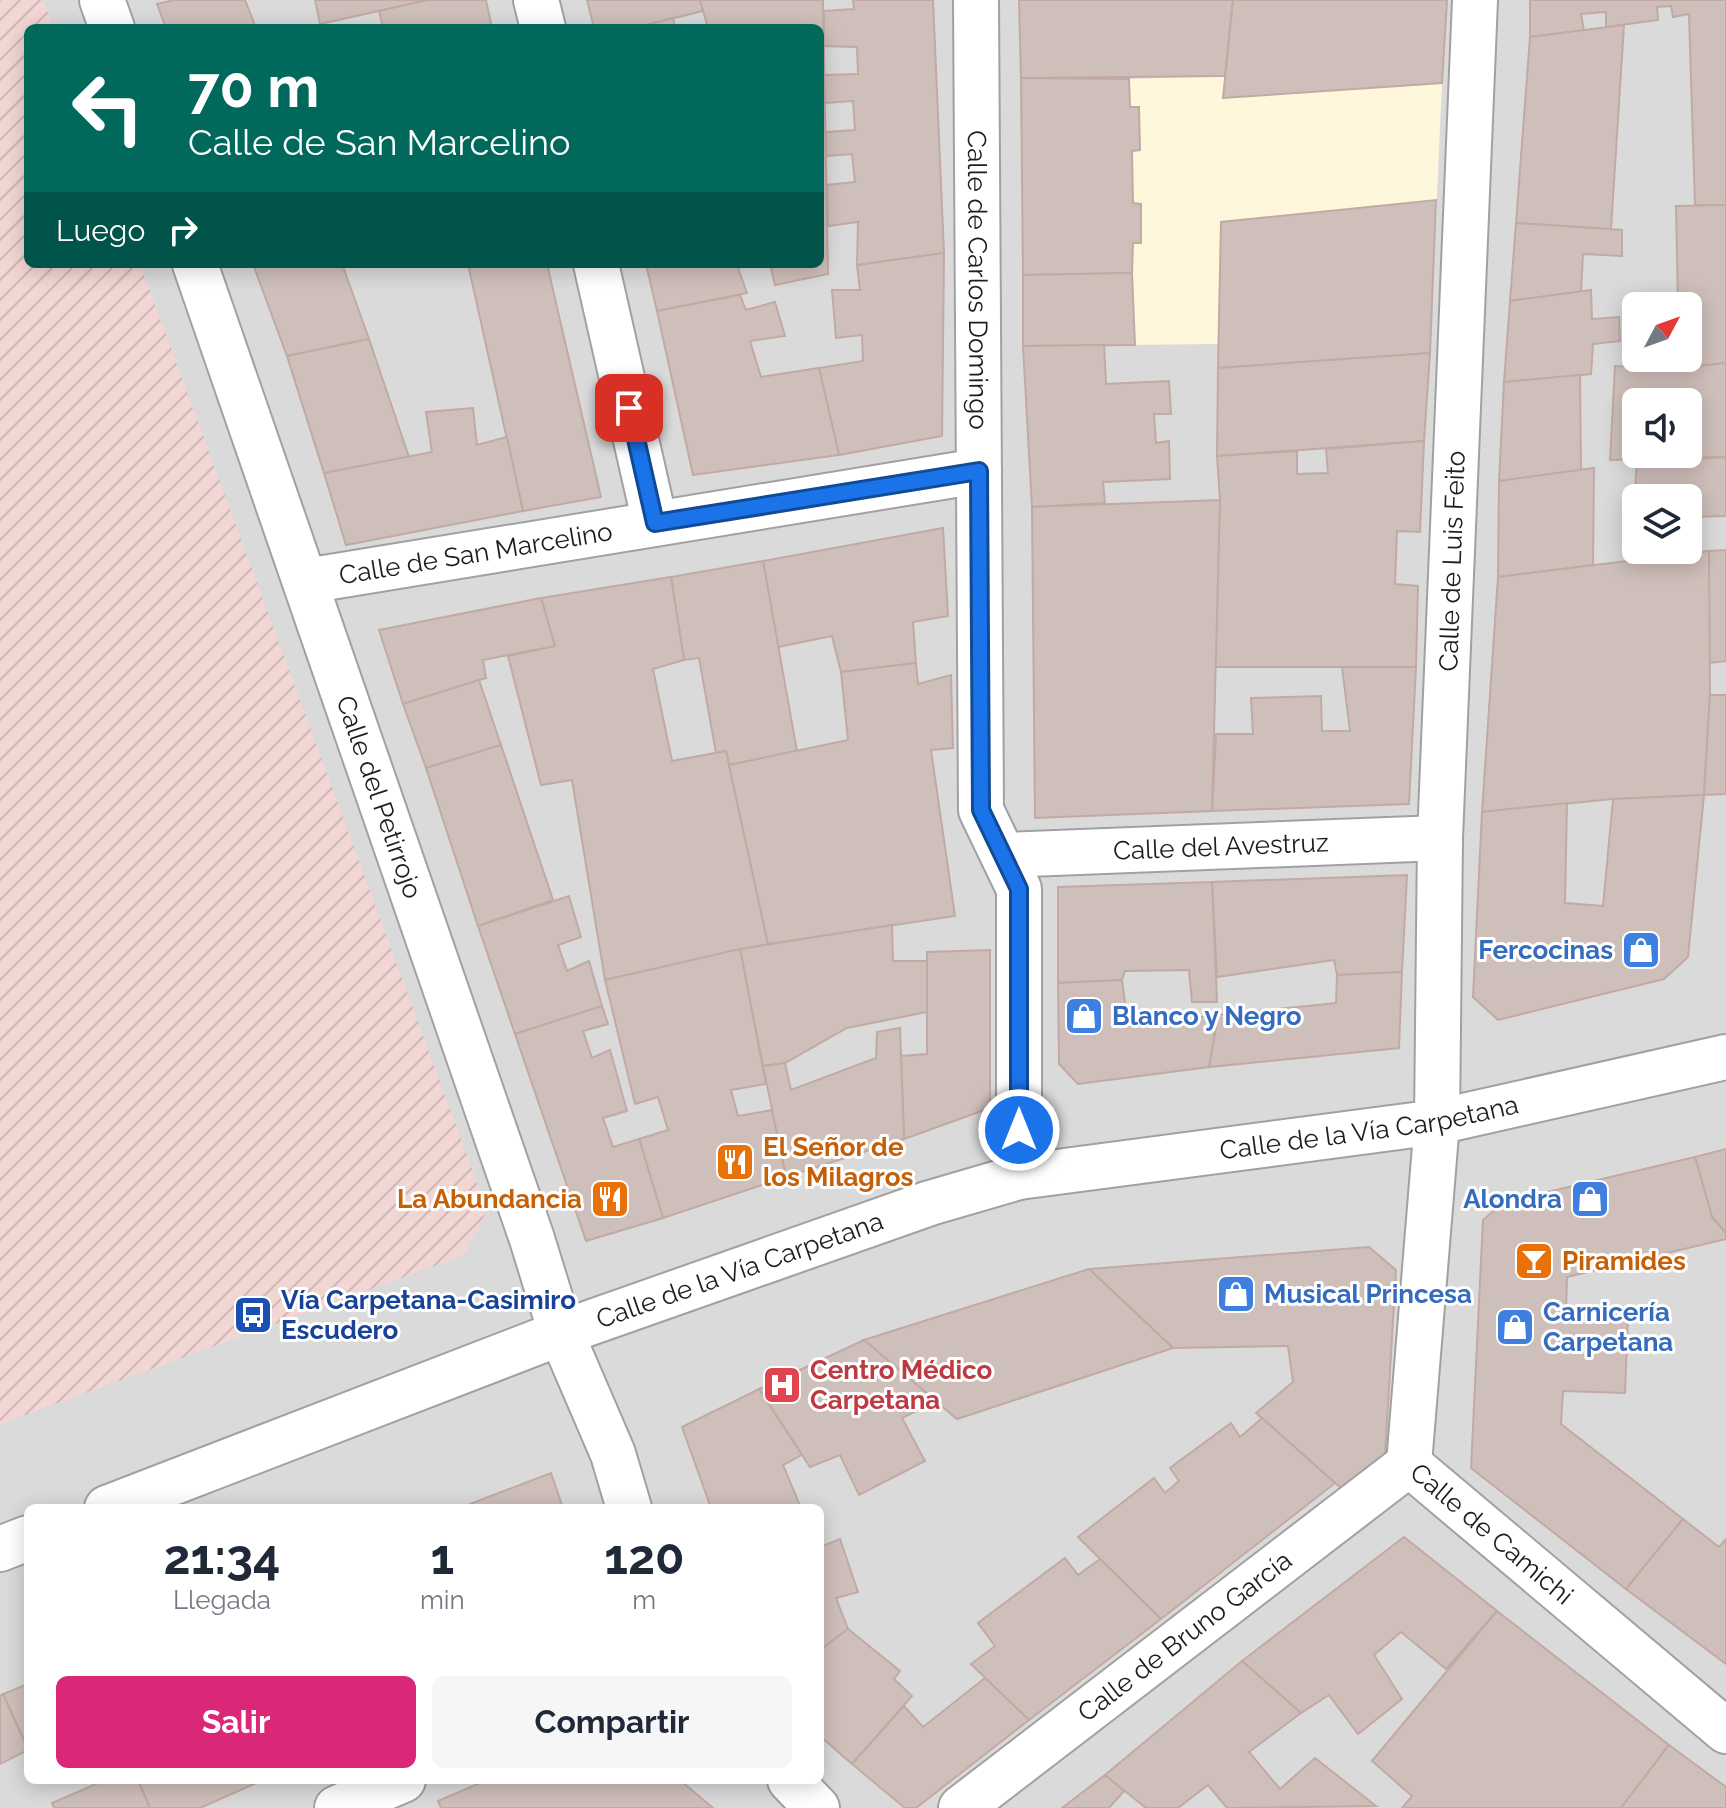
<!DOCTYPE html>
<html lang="es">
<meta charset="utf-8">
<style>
:root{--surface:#fff;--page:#f6f6f7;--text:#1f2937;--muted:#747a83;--accent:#db2777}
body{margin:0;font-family:Raleway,sans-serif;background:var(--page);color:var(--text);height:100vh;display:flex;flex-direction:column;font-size:30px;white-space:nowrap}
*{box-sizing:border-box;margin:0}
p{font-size:26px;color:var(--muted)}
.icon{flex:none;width:44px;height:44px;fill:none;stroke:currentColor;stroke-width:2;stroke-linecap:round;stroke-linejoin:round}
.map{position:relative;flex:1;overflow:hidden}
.drawer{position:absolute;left:24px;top:1504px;width:800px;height:280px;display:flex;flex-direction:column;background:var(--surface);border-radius:12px;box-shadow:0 4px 20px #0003}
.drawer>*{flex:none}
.hud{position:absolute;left:24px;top:24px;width:800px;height:244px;border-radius:12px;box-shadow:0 4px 20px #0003;background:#00695c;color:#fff;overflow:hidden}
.needle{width:52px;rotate:49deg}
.buttons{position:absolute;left:1622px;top:292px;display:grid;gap:16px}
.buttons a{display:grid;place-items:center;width:80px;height:80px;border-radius:12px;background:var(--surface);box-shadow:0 4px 20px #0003;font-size:40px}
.pin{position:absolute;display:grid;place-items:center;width:68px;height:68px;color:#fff;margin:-34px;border-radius:16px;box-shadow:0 4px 12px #0006}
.me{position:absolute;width:88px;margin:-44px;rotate:0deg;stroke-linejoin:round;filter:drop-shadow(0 0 6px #0008)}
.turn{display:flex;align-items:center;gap:28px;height:168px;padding:0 32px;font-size:36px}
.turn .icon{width:104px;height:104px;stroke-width:2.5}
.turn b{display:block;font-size:56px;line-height:68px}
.then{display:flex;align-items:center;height:76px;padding:0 32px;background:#0003;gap:16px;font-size:30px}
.eta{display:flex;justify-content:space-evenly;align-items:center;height:136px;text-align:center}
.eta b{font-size:48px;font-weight:700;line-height:56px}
.button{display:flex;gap:16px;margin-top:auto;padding:16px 32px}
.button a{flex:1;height:92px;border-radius:12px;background:var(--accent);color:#fff;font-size:32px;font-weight:700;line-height:92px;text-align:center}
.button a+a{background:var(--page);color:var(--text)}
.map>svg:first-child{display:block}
.residential{fill:#dbdada;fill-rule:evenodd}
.education{fill:#fff7db}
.military{fill:url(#military-furrows)}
.building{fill:#cfbfbb;stroke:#c1aaa3;stroke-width:2;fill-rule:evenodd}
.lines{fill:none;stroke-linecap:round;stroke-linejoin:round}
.minor-casing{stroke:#a1a1a1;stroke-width:48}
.tertiary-casing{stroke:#a1a1a1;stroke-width:48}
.minor{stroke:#fff;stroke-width:44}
.tertiary{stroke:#fff;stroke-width:44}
.route-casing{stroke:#114b97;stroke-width:20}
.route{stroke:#1a73e8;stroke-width:14}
.labels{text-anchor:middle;stroke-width:6;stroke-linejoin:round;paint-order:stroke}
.street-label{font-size:26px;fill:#1d1d1d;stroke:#fff}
.shop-label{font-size:26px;font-weight:bold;fill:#366cbe;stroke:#fff;text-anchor:start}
.food-label{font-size:26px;font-weight:bold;fill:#c56008;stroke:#fff;text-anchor:start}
.transit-label{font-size:26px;font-weight:bold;fill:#164399;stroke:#fff;text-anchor:start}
.health-label{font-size:26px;font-weight:bold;fill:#be3a42;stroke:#fff;text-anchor:start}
</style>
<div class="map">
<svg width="1726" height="1808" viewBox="0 0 1726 1808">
<defs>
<pattern id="military-furrows" width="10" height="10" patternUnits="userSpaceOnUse" patternTransform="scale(2)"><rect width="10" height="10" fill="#f2d6d4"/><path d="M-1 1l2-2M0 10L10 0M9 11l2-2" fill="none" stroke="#cfb7b6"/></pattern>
</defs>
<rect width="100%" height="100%" fill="#efe8e2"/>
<!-- residential -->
<path class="residential" d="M0,0H1726V1808H0ZM28,28H820V264H28ZM1636,306H1688V358H1636ZM1636,402H1688V454H1636ZM1636,498H1688V550H1636ZM28,1508H820V1780H28Z"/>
<!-- education -->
<polygon class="education" points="1225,76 1224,98 1442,83 1430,353 1218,368 1218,344 1023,346 1023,275 1132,272 1133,243 1141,243 1133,203 1132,151 1140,150 1139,108 1130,107 1129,79"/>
<!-- military -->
<polygon class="military" points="0,0 43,0 53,28 28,28 28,264 140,264 487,1210 464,1255 0,1424"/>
<!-- building -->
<g class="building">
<polygon points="174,0 245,0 256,28 166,28 157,4"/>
<polygon points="315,0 428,0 320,24"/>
<polygon points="428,0 486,0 492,28 383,28 379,11"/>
<polygon points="587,0 700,0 703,11 634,28 594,28"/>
<polygon points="700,0 823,0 828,274 775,285 770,264 820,264 820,28 708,28"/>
<polygon points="853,0 933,0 944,253 857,265 858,222 828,226 827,185 855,182 852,154 826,156 826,132 855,130 853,101 825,103 824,75 858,74 857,47 824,46 824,11 854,9"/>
<polygon points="1019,0 1233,0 1225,76 1021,78"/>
<polygon points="1233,0 1447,0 1442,83 1223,98"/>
<polygon points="1530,0 1726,0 1726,205 1695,205 1689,14 1673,17 1671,6 1657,7 1658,20 1606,27 1606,12 1581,14 1584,31 1530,37"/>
<polygon points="673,18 675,28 634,28"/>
<polygon points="1624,25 1611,229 1516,223 1530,37"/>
<polygon points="1021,78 1129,79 1130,107 1139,107 1140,150 1132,151 1133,203 1141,204 1141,243 1133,243 1132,273 1023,275"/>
<polygon points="1436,200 1430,353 1218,368 1221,222"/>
<polygon points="1726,205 1726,363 1679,368 1679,358 1688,358 1688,306 1678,306 1676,206"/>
<polygon points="1516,223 1622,230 1622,256 1583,254 1581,292 1510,301"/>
<polygon points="944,253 942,436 839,455 819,368 863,361 862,335 836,338 832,290 860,290 857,265"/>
<polygon points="253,264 342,264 369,339 287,356"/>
<polygon points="468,264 547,264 601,497 523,511"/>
<polygon points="646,264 756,264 738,268 747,293 657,311"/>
<polygon points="1132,273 1135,345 1023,346 1023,275"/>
<polygon points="1591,290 1592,319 1619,317 1620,341 1593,344 1591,374 1504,382 1510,301"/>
<polygon points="740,295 746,310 775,302 785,336 750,341 761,377 819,368 839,455 693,475 657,311"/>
<polygon points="369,339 409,457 324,473 287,356"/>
<polygon points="1104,345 1106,384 1169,381 1171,414 1154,414 1156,443 1169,441 1170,479 1103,482 1105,503 1032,507 1023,346"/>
<polygon points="1430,353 1424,441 1217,456 1218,368"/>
<path d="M1726,363V457L1610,460L1615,366L1679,368ZM1636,402H1688V454H1636Z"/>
<polygon points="1580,375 1581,470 1499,481 1504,382"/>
<polygon points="473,408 477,445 507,437 523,511 346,545 324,473 432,452 426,412"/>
<polygon points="1424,441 1420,532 1397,531 1395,584 1418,586 1416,667 1213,667 1220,500 1217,456 1297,451 1297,474 1328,473 1326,449"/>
<polygon points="1726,457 1726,516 1688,517 1688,498 1636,498 1633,519 1637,461"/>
<polygon points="1594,468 1593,565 1498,577 1499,481"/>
<polygon points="1220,500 1212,811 1035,818 1032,507"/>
<polygon points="943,528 948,616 913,622 916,663 841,672 832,636 778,647 763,561"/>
<polygon points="1726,550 1726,661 1709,663 1709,551"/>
<polygon points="1709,551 1710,695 1704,795 1613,799 1482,812 1498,577"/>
<polygon points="763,561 797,751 729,765 726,751 716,753 699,658 684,660 671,577"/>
<polygon points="671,577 684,660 653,669 672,761 726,751 768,944 605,980 572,780 541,785 508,656 555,646 541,598"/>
<polygon points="541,598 555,646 483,660 486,678 403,704 379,630"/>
<polygon points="916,663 918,684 951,675 953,748 931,750 955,916 768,944 729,765 848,740 841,672"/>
<polygon points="1342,667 1416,667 1409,804 1212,811 1216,734 1253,734 1251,698 1321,696 1322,731 1350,731"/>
<polygon points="479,680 501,745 426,768 403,704"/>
<polygon points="1710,695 1726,695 1726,794 1704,795"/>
<polygon points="501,745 553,900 478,926 426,768"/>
<polygon points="1704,795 1688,957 1664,979 1498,1020 1473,997 1482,812 1567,803 1565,903 1603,906 1613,799"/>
<polygon points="1407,875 1402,972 1337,975 1334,960 1217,977 1212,882"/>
<polygon points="1212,882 1217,1002 1192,1002 1189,970 1125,971 1122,980 1058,983 1058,887"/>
<polygon points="569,896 581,937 558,945 567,971 589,961 602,1006 515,1034 478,926"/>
<polygon points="892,925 893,961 927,961 927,1012 847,1028 785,1063 763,1066 740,949"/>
<polygon points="740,949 766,1084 731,1090 738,1116 772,1110 786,1177 663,1218 639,1139 668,1130 658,1097 635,1104 605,980"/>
<polygon points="990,950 990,1108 904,1139 901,1056 927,1054 927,952"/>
<polygon points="1402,972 1399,1048 1209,1067 1218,1015 1336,1003 1337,975"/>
<polygon points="1122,980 1128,1026 1218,1015 1209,1067 1078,1084 1059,1064 1058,983"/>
<polygon points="602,1006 608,1024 583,1031 592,1058 610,1050 627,1111 603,1118 613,1147 639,1139 663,1218 586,1241 515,1034"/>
<polygon points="900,1028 904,1139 786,1177 763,1066 785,1063 791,1090 876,1058 877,1032"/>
<polygon points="1726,1149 1726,1233 1712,1217 1695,1157"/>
<polygon points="1695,1157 1712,1217 1726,1233 1726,1239 1567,1277 1566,1312 1628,1315 1625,1393 1563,1391 1561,1424 1683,1519 1626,1589 1471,1468 1483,1220 1505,1202"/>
<polygon points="1369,1247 1396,1270 1385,1455 1341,1488 1256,1413 1293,1382 1288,1346 1173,1348 1089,1269"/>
<polygon points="1089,1269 1173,1348 957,1419 864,1340"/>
<polygon points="864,1340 936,1401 902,1418 925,1461 859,1495 840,1455 810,1467 759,1389"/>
<polygon points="759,1389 802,1455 783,1465 801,1508 711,1508 682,1427"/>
<polygon points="1262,1418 1335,1483 1161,1619 1078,1537 1154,1478 1165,1493 1179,1481 1170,1468 1231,1423 1240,1437"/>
<polygon points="551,1473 563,1508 472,1508 470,1504"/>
<polygon points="1683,1519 1719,1547 1726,1539 1726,1664 1626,1589"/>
<polygon points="1404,1537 1497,1611 1446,1669 1401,1632 1374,1655 1402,1699 1358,1734 1329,1695 1301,1713 1242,1661"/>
<polygon points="840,1539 858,1592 836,1598 848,1629 820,1650 820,1547"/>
<polygon points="1065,1558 1078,1575 1100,1559 1161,1619 1029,1720 971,1664 995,1646 978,1623"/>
<polygon points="1497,1611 1669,1745 1621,1808 1402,1808 1412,1796 1372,1761"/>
<polygon points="848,1629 900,1671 894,1679 912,1696 852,1764 820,1736 820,1650"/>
<polygon points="1242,1661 1301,1713 1249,1752 1280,1789 1315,1758 1376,1806 1227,1808 1208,1785 1178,1808 1146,1808 1105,1775"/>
<polygon points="985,1678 1029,1720 916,1808 905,1808 852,1764 904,1706 923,1727"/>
<polygon points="28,1684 28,1748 3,1694"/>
<polygon points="3,1694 28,1750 0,1764 0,1696"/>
<polygon points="1669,1745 1726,1787 1726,1808 1621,1808"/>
<polygon points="1105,1775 1124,1791 1109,1808 1062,1808"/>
<polygon points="105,1780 138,1780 150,1808 54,1808 52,1803"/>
<polygon points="138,1780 263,1780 200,1808 150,1808"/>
<polygon points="487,1780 680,1780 713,1808 441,1808 438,1801"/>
</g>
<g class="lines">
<defs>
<g id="minor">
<polyline points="102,0 112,28"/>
<polyline points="536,0 543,28"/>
<path id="s1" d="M976,0L981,810L1019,889V1177"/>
<path id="s2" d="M1475,0L1440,838L1437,1122L1409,1464L1726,1731"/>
<path id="s3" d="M195,264L532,1239L561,1333L613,1454L629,1508"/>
<polyline points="596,264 655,523"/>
<path id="s4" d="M306,581L979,471"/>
<path id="s5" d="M1003,855L1440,838"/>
<polyline points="790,1780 817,1808"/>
<polyline points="337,1808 403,1780"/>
<path id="s6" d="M961,1808L1409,1464"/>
</g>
<g id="tertiary">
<path id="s7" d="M107,1508L561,1333L930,1203L1019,1177L1437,1122L1726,1057"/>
<polyline points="0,1549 28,1538"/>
</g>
</defs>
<!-- minor casing -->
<use href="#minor" class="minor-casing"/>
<!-- tertiary casing -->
<use href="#tertiary" class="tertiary-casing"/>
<!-- minor -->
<use href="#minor" class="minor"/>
<!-- tertiary -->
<use href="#tertiary" class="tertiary"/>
</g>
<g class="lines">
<defs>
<polyline id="route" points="629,408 655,523 979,471 981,810 1019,889 1019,1130"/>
</defs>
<!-- route casing -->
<use href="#route" class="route-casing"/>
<!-- route -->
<use href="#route" class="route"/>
</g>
<!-- icons -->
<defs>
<symbol id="shop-square" viewBox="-11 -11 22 22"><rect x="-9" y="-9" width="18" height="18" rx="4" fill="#3f7fe0" stroke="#fff"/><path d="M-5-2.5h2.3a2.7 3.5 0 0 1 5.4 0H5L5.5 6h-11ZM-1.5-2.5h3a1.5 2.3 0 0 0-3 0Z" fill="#fff"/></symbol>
<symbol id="restaurant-square" viewBox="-11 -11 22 22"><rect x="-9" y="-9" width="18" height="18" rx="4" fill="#e8710a" stroke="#fff"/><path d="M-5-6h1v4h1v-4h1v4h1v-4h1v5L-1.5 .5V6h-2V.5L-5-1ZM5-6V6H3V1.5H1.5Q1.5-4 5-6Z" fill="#fff"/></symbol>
<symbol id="bar-square" viewBox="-11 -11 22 22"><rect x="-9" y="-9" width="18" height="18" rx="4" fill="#e8710a" stroke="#fff"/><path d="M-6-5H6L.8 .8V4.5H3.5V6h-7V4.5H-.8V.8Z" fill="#fff"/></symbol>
<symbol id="bus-square" viewBox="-11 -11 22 22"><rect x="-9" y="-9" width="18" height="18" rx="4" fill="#1a4fb4" stroke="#fff"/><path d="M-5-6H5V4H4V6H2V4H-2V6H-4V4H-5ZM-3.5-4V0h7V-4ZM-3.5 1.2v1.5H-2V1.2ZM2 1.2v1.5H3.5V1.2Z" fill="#fff"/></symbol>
<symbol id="hospital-square" viewBox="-11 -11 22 22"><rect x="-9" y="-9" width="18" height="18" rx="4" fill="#e0444e" stroke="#fff"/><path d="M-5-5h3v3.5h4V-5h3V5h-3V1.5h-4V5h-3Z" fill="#fff"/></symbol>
</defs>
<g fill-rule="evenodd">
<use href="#shop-square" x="1619" y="928" width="44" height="44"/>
<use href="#shop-square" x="1062" y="994" width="44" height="44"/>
<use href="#restaurant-square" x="713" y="1140" width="44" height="44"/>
<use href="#restaurant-square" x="588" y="1177" width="44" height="44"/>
<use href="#shop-square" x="1568" y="1177" width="44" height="44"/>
<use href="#bar-square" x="1512" y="1239" width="44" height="44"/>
<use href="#shop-square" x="1214" y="1272" width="44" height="44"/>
<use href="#bus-square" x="231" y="1293" width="44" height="44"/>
<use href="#shop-square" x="1493" y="1305" width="44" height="44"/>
<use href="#hospital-square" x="760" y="1363" width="44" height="44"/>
</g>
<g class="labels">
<!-- street labels -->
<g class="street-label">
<text dy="9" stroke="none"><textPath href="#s1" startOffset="280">Calle de Carlos Domingo</textPath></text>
<text dy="9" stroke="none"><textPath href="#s4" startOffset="172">Calle de San Marcelino</textPath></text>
<text transform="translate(1452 561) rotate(-88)" y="9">Calle de Luis Feito</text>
<text dy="9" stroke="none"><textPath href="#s3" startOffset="564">Calle del Petirrojo</textPath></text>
<text dy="9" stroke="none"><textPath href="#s5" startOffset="218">Calle del Avestruz</textPath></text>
<text dy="9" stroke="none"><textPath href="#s7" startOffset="1324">Calle de la Vía Carpetana</textPath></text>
<text dy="9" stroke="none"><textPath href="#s7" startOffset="676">Calle de la Vía Carpetana</textPath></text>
<text dy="9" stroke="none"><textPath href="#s2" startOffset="1574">Calle de Camichi</textPath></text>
<text dy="9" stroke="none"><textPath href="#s6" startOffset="282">Calle de Bruno García</textPath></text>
</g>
<!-- shop labels -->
<g class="shop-label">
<text x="1613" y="959" text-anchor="end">Fercocinas</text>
<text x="1112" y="1025">Blanco y Negro</text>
<text x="1562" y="1208" text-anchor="end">Alondra</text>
<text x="1264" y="1303">Musical Princesa</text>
<text x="1543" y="1321">Carnicería<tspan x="1543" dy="30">Carpetana</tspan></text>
</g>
<!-- food labels -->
<g class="food-label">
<text x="763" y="1156">El Señor de<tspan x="763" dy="30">los Milagros</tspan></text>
<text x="582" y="1208" text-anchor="end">La Abundancia</text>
<text x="1562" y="1270">Piramides</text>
</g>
<!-- transit labels -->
<g class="transit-label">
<text x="281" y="1309">Vía Carpetana-Casimiro<tspan x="281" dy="30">Escudero</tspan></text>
</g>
<!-- health labels -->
<g class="health-label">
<text x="810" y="1379">Centro Médico<tspan x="810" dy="30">Carpetana</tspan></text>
</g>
</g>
</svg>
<div class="buttons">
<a><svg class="needle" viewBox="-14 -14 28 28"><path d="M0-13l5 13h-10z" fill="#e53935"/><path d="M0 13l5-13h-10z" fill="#747a83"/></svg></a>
<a><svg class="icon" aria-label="sound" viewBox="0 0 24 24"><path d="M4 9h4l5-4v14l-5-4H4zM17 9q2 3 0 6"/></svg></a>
<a><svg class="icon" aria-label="layers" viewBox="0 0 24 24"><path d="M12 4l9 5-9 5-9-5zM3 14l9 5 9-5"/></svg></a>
</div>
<div class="pin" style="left:629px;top:408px;background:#d93025"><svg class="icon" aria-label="arrive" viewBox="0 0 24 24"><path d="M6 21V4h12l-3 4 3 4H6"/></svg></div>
<svg class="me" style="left:1019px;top:1130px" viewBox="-20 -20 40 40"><circle r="17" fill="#1a73e8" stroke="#fff" stroke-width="3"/><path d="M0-11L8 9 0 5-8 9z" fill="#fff"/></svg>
<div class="hud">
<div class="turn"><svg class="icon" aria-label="left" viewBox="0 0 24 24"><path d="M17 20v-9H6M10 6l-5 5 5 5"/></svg><div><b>70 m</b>Calle de San Marcelino</div></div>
<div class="then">Luego<svg class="icon" aria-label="right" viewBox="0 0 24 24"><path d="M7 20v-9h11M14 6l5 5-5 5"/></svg></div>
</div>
<section class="drawer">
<div class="eta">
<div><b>21:34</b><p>Llegada</p></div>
<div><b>1</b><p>min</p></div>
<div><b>120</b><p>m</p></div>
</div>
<div class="button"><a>Salir</a><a>Compartir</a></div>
</section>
</div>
